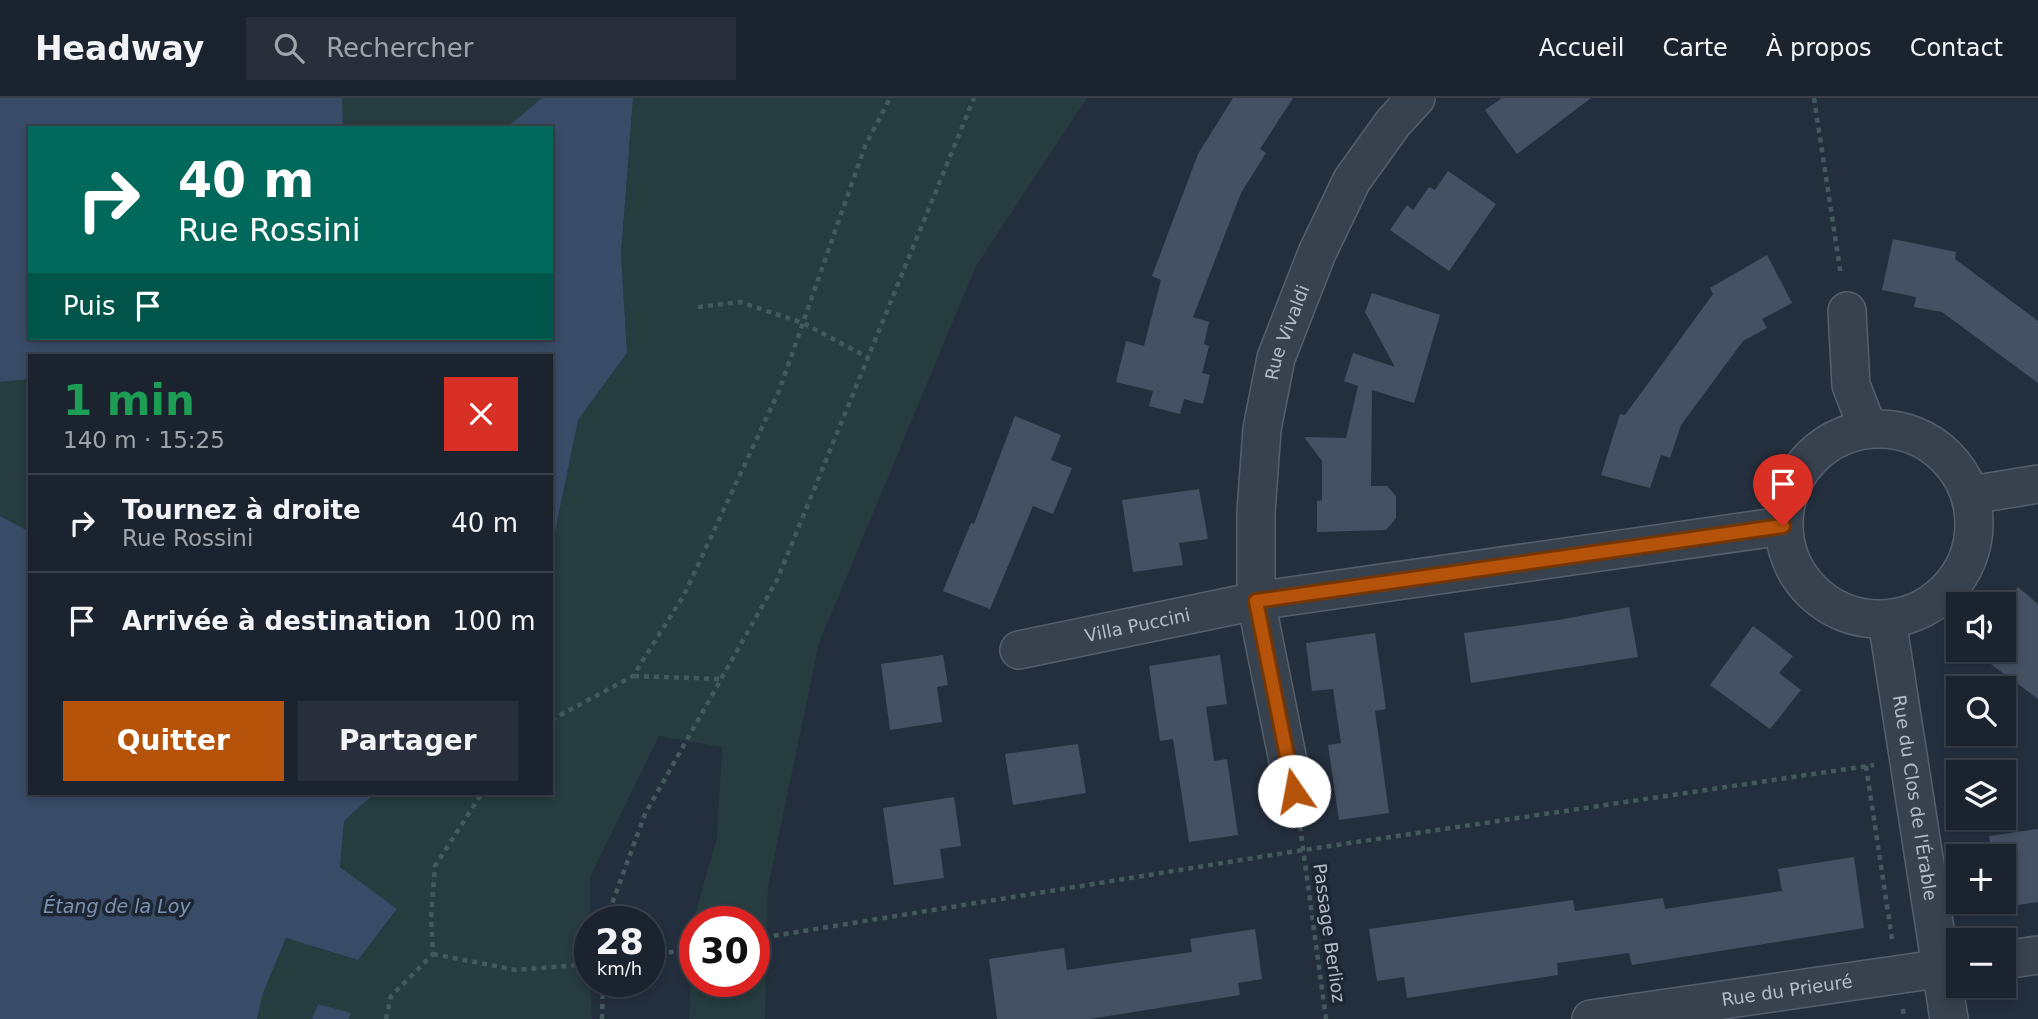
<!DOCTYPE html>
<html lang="fr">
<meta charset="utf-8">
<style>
:root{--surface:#1b232e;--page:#282f3a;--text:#f1f3f6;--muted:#a0a4aa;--line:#39404a;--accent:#b45309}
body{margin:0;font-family:"DejaVu Sans",sans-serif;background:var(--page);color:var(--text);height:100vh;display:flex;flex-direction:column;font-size:26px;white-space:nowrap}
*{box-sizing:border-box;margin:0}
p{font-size:23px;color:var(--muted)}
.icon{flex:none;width:38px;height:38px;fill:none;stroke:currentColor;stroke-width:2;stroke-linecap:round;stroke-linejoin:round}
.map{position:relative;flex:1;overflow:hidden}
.drawer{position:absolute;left:28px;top:256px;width:525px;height:441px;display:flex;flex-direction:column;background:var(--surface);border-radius:0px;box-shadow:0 4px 10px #0003,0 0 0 2px var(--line)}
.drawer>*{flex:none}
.hud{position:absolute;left:28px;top:28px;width:525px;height:214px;border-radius:0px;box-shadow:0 4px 10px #0003,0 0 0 2px var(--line);background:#00695c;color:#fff;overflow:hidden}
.fabs{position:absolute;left:1946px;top:494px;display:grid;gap:14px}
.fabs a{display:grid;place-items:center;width:70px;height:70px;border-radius:0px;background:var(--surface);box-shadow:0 4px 10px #0003,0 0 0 2px var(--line);font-size:35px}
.speed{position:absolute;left:574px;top:808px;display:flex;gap:14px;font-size:35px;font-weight:700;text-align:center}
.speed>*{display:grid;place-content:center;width:91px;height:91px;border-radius:50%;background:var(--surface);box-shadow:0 4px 10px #0003,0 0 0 2px var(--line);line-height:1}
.speed small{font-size:18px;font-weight:400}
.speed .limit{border:10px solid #d22;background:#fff;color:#111}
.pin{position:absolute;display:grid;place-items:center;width:60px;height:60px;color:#fff;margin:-72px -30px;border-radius:50% 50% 50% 0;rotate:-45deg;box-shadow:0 0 7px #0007}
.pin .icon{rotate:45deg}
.me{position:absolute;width:77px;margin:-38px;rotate:348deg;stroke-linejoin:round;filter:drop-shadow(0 0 5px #0008)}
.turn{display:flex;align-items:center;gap:24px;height:147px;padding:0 35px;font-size:32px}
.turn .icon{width:91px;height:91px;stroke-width:2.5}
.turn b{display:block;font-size:49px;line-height:60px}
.then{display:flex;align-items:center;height:66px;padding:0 35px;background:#0003;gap:14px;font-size:26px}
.round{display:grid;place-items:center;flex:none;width:74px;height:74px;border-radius:0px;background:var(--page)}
.head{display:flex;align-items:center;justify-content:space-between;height:119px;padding:0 35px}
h1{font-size:42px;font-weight:800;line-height:52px;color:#1e9e55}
.primary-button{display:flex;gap:14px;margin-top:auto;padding:14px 35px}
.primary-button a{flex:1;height:80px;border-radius:0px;background:var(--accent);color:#fff;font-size:28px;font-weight:800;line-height:80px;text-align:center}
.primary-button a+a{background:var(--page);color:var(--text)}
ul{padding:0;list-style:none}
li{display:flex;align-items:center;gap:21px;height:98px;padding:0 35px;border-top:2px solid var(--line)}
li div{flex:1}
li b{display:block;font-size:26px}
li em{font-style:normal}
header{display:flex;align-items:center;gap:42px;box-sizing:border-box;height:98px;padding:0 35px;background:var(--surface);border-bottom:2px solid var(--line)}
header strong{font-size:33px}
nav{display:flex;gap:38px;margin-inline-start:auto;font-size:24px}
.search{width:490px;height:63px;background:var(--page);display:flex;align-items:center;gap:18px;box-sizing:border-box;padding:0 24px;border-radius:0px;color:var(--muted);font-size:26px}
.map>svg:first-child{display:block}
.green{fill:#263c3f;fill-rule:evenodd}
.water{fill:#394c67}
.building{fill:#455162}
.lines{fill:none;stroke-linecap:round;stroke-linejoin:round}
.street-casing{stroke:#565f6c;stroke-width:40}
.path{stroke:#44595c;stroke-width:4.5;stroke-dasharray:5 5;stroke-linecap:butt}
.street{stroke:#38414e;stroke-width:37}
.route-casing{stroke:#753606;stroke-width:18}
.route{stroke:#b45309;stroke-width:12}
.labels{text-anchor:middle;stroke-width:7;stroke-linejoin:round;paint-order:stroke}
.street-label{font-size:18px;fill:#b4bcc9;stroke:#1d2633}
.water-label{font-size:19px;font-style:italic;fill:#7c92b1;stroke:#1d2633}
</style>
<header>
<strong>Headway</strong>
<div class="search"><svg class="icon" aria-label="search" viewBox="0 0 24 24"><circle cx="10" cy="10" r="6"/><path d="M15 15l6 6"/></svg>Rechercher</div>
<nav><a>Accueil</a><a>Carte</a><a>À propos</a><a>Contact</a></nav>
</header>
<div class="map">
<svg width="2038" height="921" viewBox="0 0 2038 921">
<rect width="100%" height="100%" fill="#242f3e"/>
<!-- green -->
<g class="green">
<polygon points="342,0 542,0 512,25 498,30 343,30"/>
<path d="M633,0H1087L976,168L819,545L768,789L765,921H689L693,823L717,740L722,649L659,638L590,779V884L592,921H349L351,916L318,906L312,921H257L263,895L286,840L358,862L397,812L340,769L344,723L375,695H551V440L555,434L578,322L627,255L621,156ZM695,824H754V884H695Z"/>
<polygon points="30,281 30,434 0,418 0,284"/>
</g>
<!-- water -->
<g class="water">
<polygon points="0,0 342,0 343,30 30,30 30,240 551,240 551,30 498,30 512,25 542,0 633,0 621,156 627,255 578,322 555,434 551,440 551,257 30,257 30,281 0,284"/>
<polygon points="0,418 30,434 30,695 375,695 344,723 340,769 397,811 358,862 286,840 263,895 257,921 0,921"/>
<polygon points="318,906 351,915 349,921 312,921"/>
</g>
<!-- building -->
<g class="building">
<polygon points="1233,0 1293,0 1260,51 1266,55 1241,95 1193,219 1209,224 1204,246 1209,248 1202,275 1210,277 1203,306 1184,301 1180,316 1149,308 1153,293 1116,284 1126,243 1144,248 1161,182 1152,178 1198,56"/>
<polygon points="1502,0 1591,0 1517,56 1485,12"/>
<polygon points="1448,73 1496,106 1449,173 1390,132 1407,107 1413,112 1429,89 1435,92"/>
<polygon points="1893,141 1956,154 1955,161 2038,223 2038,285 1942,214 1914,209 1916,199 1882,192"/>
<polygon points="1767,157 1792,205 1762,221 1767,230 1743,243 1681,327 1670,360 1661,357 1650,390 1601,377 1620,316 1625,317 1713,196 1710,190"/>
<polygon points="1372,195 1440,217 1414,305 1372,292 1371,388 1387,388 1396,398 1396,420 1386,432 1317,434 1317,403 1322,402 1322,363 1304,339 1346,340 1358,288 1344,283 1353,255 1395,269 1365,214"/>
<polygon points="1015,318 1061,337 1051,362 1072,370 1053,416 1033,408 990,511 943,493 971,425 974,426"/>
<polygon points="1199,391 1208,441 1179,445 1183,467 1133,474 1122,402"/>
<polygon points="2018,489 2038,506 2038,601 1988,564 1997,551 2004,551 2004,508"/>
<polygon points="1629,509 1638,559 1471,585 1464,535 1558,522"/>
<polygon points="1753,528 1793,558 1779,575 1801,592 1770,631 1710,587"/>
<polygon points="1375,535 1386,611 1375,613 1389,715 1339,722 1328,647 1341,645 1333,591 1312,593 1306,545"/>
<polygon points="943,557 948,587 937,589 942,624 890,632 881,566"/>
<polygon points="1220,557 1227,606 1206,609 1214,663 1227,661 1238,737 1189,744 1173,641 1160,643 1149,568"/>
<polygon points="1078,646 1086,695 1013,707 1005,656"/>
<polygon points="954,699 961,748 940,751 944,780 894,787 883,710"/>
<polygon points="2038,731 2038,804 1999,810 1998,803 2004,803 2004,758 1992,758 1989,738"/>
<polygon points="1854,759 1864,830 1632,867 1629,855 1557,865 1558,877 1407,900 1404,879 1377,883 1369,831 1573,802 1575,813 1663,800 1665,811 1782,793 1778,771"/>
<polygon points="1255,831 1262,881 1238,885 1240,897 1090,921 997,921 989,861 1064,850 1067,872 1192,854 1190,841"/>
</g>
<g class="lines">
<defs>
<g id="street">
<polyline points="1847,213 1851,287 1868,331"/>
<circle cx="1879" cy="426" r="95"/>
<polyline points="1971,397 2038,386"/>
<path id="s1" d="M1887,522L1949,921"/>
<path id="s2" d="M1019,552L1256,503L1783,428"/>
<path id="s3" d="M1294,693L1256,503V414L1262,331L1276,260L1317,155L1352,82L1393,25L1416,0"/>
<polyline points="2004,862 2038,857"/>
<path id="s4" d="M1591,921L1958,868"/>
</g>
</defs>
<!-- street casing -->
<use href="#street" class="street-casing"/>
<!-- path -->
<g class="path">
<polyline points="1814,0 1841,178"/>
<polyline points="698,209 740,204 803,225 869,260"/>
<polyline points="634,578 720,581"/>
<polyline points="551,622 633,578 684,497 779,293 865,48 890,0"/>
<polyline points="1866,668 1892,841"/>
<polyline points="1300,728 1326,921"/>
<polyline points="608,824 610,811 645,716 777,482 974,0"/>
<polyline points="754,841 1303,752 1874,667"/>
<polyline points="433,856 516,872 590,866"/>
<polyline points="649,858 695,850"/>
<polyline points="1903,911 1904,921"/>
<polyline points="386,921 391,898 433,856 431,819 435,768 482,695"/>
<polyline points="602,921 603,884"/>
</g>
<!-- street -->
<use href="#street" class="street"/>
</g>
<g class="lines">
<defs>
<polyline id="route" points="1294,693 1256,503 1783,428"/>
</defs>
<!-- route casing -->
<use href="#route" class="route-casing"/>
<!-- route -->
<use href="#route" class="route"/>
</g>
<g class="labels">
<!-- street labels -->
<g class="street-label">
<text dy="6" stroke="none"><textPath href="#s3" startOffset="466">Rue Vivaldi</textPath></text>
<text dy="6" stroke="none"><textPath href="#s2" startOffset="121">Villa Puccini</textPath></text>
<text dy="6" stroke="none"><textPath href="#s1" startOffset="180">Rue du Clos de l'Érable</textPath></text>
<text transform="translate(1329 835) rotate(82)" y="6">Passage Berlioz</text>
<text dy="6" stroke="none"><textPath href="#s4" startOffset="198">Rue du Prieuré</textPath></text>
</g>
<!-- water labels -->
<g class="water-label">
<text x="117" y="815">Étang de la Loy</text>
</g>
</g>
</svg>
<div class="fabs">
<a><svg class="icon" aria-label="sound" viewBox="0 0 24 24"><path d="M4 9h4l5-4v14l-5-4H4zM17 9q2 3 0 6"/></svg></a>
<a><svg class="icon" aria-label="search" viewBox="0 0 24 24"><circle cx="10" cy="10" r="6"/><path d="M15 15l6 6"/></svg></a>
<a><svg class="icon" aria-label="layers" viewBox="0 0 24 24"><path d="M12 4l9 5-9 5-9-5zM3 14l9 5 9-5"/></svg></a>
<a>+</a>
<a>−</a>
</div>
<div class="speed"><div>28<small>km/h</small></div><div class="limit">30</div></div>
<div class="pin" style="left:1783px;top:428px;background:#d93025"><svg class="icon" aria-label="arrive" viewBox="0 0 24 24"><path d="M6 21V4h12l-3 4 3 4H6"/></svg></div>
<svg class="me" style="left:1294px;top:693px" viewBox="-20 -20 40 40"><circle r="19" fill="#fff"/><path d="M0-13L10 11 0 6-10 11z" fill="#b45309"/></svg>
<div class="hud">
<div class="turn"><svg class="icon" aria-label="right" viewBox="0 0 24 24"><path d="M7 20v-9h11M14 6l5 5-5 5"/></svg><div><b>40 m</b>Rue Rossini</div></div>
<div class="then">Puis<svg class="icon" aria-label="arrive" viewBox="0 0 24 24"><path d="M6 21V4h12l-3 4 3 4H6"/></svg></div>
</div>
<section class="drawer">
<div class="head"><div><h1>1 min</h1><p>140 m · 15:25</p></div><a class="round" style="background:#d93025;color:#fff"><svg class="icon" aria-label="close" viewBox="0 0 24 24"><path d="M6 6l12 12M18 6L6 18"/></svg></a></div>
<ul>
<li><svg class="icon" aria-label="right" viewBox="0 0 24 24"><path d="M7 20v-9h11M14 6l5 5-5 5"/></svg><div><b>Tournez à droite</b><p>Rue Rossini</p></div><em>40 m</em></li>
<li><svg class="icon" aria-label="arrive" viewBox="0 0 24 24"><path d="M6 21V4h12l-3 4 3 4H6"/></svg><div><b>Arrivée à destination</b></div><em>100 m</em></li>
</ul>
<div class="primary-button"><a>Quitter</a><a>Partager</a></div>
</section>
</div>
